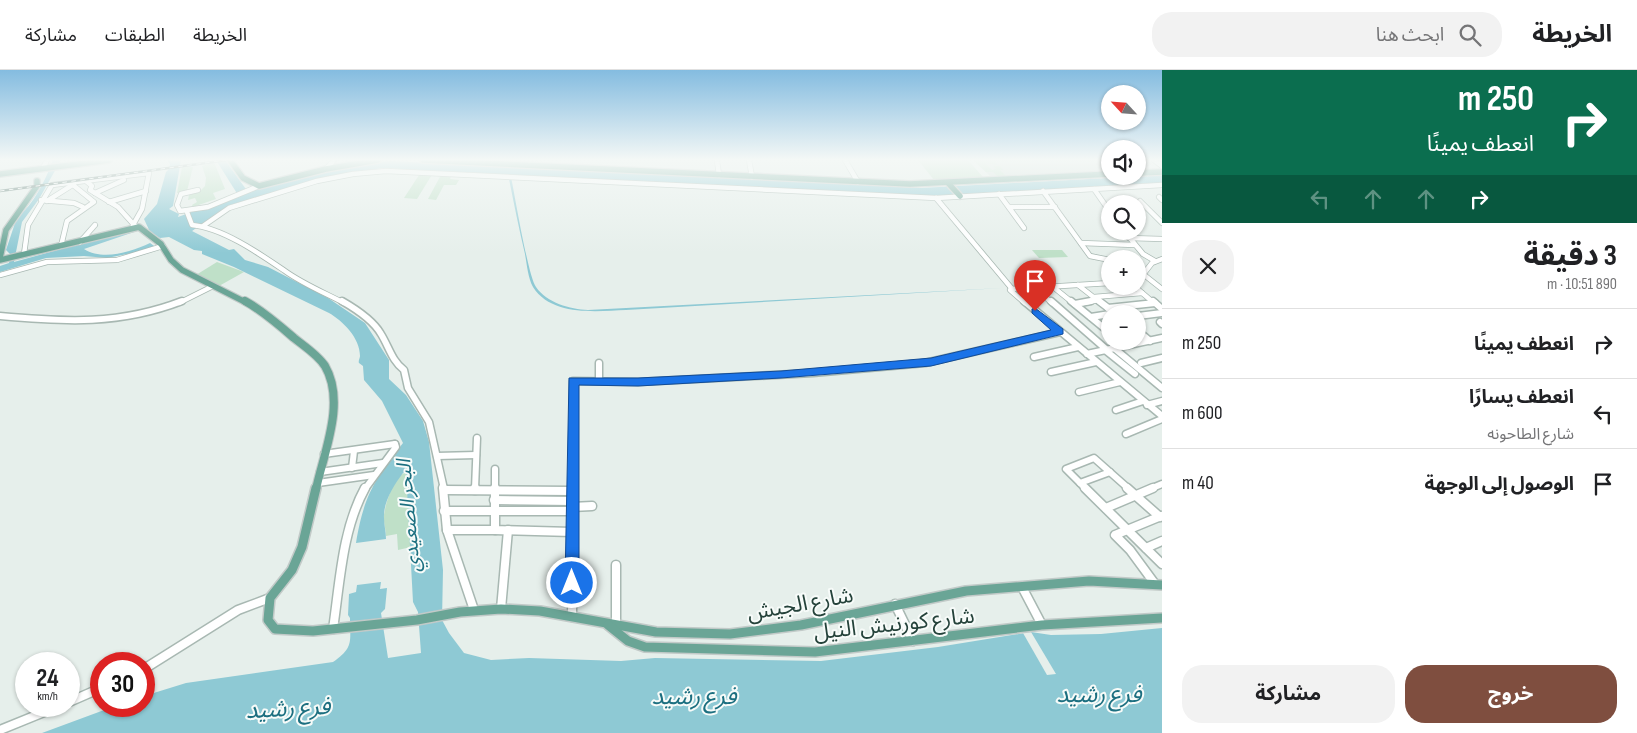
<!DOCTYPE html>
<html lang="ar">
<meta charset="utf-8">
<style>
:root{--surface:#fff;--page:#f2f2f2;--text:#202124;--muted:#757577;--line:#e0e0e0;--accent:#7f4e3f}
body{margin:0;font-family:"Sofia Sans Condensed","Noto Sans Arabic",sans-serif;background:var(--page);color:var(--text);direction:rtl;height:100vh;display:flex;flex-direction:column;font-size:19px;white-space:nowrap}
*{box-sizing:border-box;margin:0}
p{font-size:16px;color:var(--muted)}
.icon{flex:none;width:28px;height:28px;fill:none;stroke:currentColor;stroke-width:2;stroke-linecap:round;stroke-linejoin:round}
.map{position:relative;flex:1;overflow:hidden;direction:ltr}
.drawer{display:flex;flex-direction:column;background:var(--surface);width:475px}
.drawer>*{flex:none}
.hud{background:#0b6e4f;color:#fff;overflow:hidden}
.needle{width:32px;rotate:296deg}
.controls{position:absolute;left:1101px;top:15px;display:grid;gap:10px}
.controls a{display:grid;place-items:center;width:45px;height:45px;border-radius:50%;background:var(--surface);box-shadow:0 1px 4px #0004;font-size:25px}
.speed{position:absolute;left:15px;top:582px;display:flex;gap:10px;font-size:25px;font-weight:700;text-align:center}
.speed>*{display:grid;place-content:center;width:65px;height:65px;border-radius:50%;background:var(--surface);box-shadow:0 1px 4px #0004;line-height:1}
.speed small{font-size:12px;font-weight:400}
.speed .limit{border:8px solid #d22;background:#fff;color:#111}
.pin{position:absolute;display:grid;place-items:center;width:42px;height:42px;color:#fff;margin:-51px -21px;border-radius:50% 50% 50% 0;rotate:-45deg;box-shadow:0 0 5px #0007}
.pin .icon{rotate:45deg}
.me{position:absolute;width:55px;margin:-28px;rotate:0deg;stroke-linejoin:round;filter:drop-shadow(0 0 4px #0008)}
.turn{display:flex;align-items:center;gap:18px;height:105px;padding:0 20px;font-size:22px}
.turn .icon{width:65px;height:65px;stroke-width:2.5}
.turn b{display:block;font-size:35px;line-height:42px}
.lanes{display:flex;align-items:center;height:48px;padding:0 20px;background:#0003;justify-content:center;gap:25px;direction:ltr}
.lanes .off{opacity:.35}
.round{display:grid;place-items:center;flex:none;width:52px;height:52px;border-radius:20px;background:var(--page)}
.headline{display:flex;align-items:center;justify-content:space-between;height:85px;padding:0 20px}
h1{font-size:30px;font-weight:700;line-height:38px}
.cta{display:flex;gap:10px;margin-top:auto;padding:10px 20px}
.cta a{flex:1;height:58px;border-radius:20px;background:var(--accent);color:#fff;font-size:20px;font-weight:700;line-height:58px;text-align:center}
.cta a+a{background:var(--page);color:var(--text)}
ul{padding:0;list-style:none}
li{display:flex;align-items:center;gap:15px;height:70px;padding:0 20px;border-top:1px solid var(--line)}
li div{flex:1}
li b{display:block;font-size:19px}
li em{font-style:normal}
header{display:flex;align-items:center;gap:30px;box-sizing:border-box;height:70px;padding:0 25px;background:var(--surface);border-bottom:1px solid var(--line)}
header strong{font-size:24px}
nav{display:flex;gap:28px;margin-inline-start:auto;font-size:18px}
.search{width:350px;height:45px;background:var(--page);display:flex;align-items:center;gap:12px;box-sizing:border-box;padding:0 18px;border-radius:20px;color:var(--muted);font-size:19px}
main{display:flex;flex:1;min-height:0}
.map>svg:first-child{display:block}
.built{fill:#d4dfda}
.green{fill:#bfe0c8}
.water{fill:#8ec9d4}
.pier{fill:#e6efeb}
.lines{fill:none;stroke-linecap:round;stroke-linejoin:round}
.minor-far2-casing{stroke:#a8b8b2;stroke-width:6}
.minor-far1-casing{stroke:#a8b8b2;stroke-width:9}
.minor-casing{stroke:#a8b8b2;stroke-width:11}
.major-far2-casing{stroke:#c2cac8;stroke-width:8}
.major-far1-casing{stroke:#c2cac8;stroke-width:10}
.major-casing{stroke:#c2cac8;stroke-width:12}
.minor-far2{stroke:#fff;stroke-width:4.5}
.minor-far1{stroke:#fff;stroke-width:6}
.minor{stroke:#fff;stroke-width:8}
.major-far2{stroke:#6aa596;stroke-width:5.5}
.major-far1{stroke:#6aa596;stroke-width:8}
.major{stroke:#6aa596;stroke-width:9}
.rail-casing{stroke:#5f7d75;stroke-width:2.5}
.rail{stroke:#f7fbf9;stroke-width:1;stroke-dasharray:4.5;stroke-linecap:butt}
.route{fill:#1a73e8;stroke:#114b97}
.labels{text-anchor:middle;stroke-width:4;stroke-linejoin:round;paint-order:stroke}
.water-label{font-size:20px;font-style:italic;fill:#1c6f80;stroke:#f7fbf9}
.near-street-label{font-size:22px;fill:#24423a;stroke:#f7fbf9}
.near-water-label{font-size:24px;font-style:italic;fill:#1c6f80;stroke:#f7fbf9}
</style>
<header>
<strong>الخريطة</strong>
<div class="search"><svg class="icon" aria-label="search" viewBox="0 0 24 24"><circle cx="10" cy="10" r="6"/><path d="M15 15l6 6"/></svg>ابحث هنا</div>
<nav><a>الخريطة</a><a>الطبقات</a><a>مشاركة</a></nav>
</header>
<main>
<section class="drawer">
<div class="hud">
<div class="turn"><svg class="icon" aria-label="right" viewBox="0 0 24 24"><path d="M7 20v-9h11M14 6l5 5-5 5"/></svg><div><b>250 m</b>انعطف يمينًا</div></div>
<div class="lanes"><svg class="icon off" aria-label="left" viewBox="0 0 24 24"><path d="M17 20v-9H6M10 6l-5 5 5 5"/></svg><svg class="icon off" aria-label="ahead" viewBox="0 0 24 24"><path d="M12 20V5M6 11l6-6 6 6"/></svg><svg class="icon off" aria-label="ahead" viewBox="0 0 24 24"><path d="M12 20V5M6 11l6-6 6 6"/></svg><svg class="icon" aria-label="right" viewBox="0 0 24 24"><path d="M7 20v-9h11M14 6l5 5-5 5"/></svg></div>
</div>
<div class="headline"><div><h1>3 دقيقة</h1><p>890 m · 10:51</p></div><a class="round"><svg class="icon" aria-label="close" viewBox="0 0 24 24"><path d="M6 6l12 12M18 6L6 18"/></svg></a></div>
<ul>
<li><svg class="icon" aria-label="right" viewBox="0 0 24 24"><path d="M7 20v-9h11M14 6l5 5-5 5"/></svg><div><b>انعطف يمينًا</b></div><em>250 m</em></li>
<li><svg class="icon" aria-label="left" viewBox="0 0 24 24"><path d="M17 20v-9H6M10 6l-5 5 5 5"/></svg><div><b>انعطف يسارًا</b><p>شارع الطاحونه</p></div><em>600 m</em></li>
<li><svg class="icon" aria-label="arrive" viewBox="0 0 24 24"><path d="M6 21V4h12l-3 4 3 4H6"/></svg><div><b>الوصول إلى الوجهة</b></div><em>40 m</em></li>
</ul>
<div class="cta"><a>خروج</a><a>مشاركة</a></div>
</section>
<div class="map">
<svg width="1162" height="663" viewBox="0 0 1162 663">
<rect width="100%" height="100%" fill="#e6efeb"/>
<!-- built -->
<polygon class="built" points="973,90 1103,90 1110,95 1110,100 990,106"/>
<!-- green -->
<g class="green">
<polygon points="918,90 968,90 983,107 934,110"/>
<polygon points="973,90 993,90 998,95 985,93 992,100 996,99 993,96 1000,96 1003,100 1000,100 1006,106 997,106 993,102 986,102"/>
<polygon points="214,92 225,119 213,123 216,129 193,137 192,135 197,132 195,128 188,130 189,125 199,122 205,116 206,108 202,96"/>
<polygon points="182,97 193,97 187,121 177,123"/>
<polygon points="421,102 433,103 417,129 404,128"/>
<polygon points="442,103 452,104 450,109 459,110 456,115 444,115 436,130 428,129"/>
<polygon points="1032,180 1062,180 1068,187 1039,188"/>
<polygon points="217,192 244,202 219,216 196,205"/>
<path d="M406,402L411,477L398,480L397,464L386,466C386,459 383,452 384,445C386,432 393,408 406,402Z"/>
</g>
<!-- water -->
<g class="water">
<path d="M53,90H61L39,129L22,152L14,192L134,159L137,161L84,179C103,191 131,182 150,173L157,178L107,188L84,186L46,188L0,202V196L9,193L11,185L6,180L17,147C33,136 46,109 53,90Z"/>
<path d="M167,90H181L173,136L169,139L179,144L178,147L238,125L216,90H225L248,122C293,106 344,93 391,91L921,118L1162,105V113L931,126L382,98L324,107L230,135L192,161L229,180L234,179L245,190L268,197L328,228L365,253L389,290V309L406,325L423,351L429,372L443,500L442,550L449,563L464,583L491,590L529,588L621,591L655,588L821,591L938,577L1031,562L1051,565L1101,564L1162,558V663H42L115,636H144V626L186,613L333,592C354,577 350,572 350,548L348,545L349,524L356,522L357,515L381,512L380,519L387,518L385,539L381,543L388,588L421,583L418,542L413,532L406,402L403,403C394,415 383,432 384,448C384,455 386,462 386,469L356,473C364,425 374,411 403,373L382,331L364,310L363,296L359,293C358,291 360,288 360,286C360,268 343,251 329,243L234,197L202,184V181L194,180L169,167L160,168L150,162L144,149L157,134L166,102L169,99L170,94Z"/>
<path d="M511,107C515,126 528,206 536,217C547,233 570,239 588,240L1002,218L626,240C598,241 552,247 533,217C528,208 527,195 525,184C519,159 514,134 509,109Z"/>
</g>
<!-- pier -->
<polygon class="pier" points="1031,562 1056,604 1047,605 1023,563"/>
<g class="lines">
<defs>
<g id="minor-far2">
<polyline points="717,90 719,105"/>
<polyline points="749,90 752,107"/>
<polyline points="845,90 858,112"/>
<polyline points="1154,90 1162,96"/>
<polyline points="43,98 47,90"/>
<polyline points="326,99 334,90"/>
<polyline points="86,111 92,116 90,120 118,137 136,157"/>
<polyline points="1094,119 1110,142"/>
<polyline points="198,120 181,124 177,135 180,141 208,137 259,116"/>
<polyline points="1043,121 1090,186 1110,190"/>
<polyline points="95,123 124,110"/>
<polyline points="999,124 1024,158"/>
<polyline points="1159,127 1162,130"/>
<polyline points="936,128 1013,220"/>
<polyline points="41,130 74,133 83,137"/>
<polyline points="47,131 74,114"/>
<polyline points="1140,131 1162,153"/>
<polyline points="109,132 146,121"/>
<polyline points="1009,137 1055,137"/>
<path d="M187,142L192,155C223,158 260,184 285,201C303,214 325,223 344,233"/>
<polyline points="203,156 229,138 317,111 353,104 386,101 936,128 1162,115"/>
<polyline points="1124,161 1143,184 1155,191"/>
<polyline points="1129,168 1162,169"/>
<polyline points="80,172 95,155"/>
<polyline points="1081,173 1135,175"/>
<polyline points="61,176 67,151 94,132 73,115"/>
<polyline points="24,184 28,155 52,115 149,103 142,139 133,155"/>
<polyline points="1143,204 1162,219"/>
<polyline points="0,205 47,192 117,190 163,176"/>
<polyline points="1138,211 1152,193 1162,189"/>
<polyline points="1078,215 1101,233"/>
<polyline points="1052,216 1073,233"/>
<polyline points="1134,216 1154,233"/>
<polyline points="1034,217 1052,233"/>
<polyline points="1011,219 1110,213"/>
<polyline points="1010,220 1025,233"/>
<polyline points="1094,227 1142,223"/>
<polyline points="179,233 213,216"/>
<polyline points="1083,233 1099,230"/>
</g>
<g id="minor-far1">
<path d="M342,231C356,239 373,250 381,264C389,277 392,291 404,300L408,318L429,352L444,419"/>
<polyline points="1024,231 1162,346"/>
<polyline points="1051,231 1107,280"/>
<polyline points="1071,231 1110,263"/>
<polyline points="1099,231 1116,244"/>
<polyline points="1153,231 1162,239"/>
<polyline points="1075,234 1091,231"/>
<polyline points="1108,238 1155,233"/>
<path d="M0,246C65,252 120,255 182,231"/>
<polyline points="1138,246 1162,243"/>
<polyline points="1091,247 1110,244"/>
<polyline points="1160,252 1162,254"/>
<polyline points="1138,261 1150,271"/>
<polyline points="1114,278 1162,318"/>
<polyline points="1105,280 1135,304"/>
<polyline points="1087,284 1162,268"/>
<polyline points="1034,287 1078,277"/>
<polyline points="599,293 599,311"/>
<polyline points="1141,293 1162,288"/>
<polyline points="1051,302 1096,292"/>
<polyline points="1079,322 1120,312"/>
<polyline points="1147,335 1162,331"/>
<polyline points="1116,340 1143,331"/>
<polyline points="1126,364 1162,349"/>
<polyline points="324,384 395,374"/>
<polyline points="437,386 476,385"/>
<polyline points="352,398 354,381"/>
<polyline points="495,399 495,419"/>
<polyline points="320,402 383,393"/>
<polyline points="318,413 374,405"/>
<polyline points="1080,413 1110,402"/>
<polyline points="365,419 396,377 395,374"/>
<polyline points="475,419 477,368"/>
<polyline points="573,419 573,311 638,312 813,303 925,293 1060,262"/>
<polyline points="1086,419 1066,399 1094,388 1129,419"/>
<polyline points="1150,419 1162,414"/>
</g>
<g id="minor">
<polyline points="443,418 447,460 474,540"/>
<polyline points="495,418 495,460 572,462"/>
<polyline points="1085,418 1162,494"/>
<polyline points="1127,418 1160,447"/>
<polyline points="444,420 572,421"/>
<polyline points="475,420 475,418"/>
<polyline points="494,430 573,431"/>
<polyline points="572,437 592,436"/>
<polyline points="1106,438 1153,418"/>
<polyline points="444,441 572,441"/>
<polyline points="447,460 495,460"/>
<polyline points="1146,478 1162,471"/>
<polyline points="616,495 616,556"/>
<polyline points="1155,514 1130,480 1115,465 1161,446"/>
<polyline points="1022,517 1042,555"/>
<polyline points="895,534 913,571"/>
<polyline points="501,539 508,460"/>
<polyline points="572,547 573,418"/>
<path d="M333,559C340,512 342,460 365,418"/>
<polyline points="144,599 238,540 270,528"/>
<polyline points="69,632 101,618"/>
<polyline points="0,660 59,636"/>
</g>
<g id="major-far2">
<polyline points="230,90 243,108 259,116 326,99 378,90"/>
<polyline points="423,90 910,114 1110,104"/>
<polyline points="1138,103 1162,102"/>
<polyline points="0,104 109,90"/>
<polyline points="948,113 960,126"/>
<polyline points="0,188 6,160 37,116 37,111"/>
<polyline points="0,190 139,157 161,174 171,190 182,200 247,233"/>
</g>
<path id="major-far1" d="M245,231C263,241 279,255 294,268C304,276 318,285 325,296C346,332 324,382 316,419"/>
<g id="major">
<polyline points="316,418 302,477 292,500 270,528 268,550 275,559 313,561 417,550 460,542 501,539 540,541 656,562 730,564 801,555 966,521 1089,511 1162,515"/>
<polyline points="608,555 628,571 645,577 815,582 1042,555 1162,548"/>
</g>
</defs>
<!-- minor-far2 casing -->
<use href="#minor-far2" class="minor-far2-casing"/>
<!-- minor-far1 casing -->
<use href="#minor-far1" class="minor-far1-casing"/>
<!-- minor casing -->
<use href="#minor" class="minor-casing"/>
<!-- major-far2 casing -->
<use href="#major-far2" class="major-far2-casing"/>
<!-- major-far1 casing -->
<use href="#major-far1" class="major-far1-casing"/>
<!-- major casing -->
<use href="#major" class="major-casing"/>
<!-- minor-far2 -->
<use href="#minor-far2" class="minor-far2"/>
<!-- minor-far1 -->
<use href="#minor-far1" class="minor-far1"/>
<!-- minor -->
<use href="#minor" class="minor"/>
<!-- major-far2 -->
<use href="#major-far2" class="major-far2"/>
<!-- major-far1 -->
<use href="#major-far1" class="major-far1"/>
<!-- major -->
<use href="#major" class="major"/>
<defs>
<polyline id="rail" points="0,121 227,90"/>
</defs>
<!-- rail casing -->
<use href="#rail" class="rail-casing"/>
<!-- rail -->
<use href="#rail" class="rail"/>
</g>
<!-- sky -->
<linearGradient id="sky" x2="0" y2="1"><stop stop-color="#84bce0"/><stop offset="0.49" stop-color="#f4f8f6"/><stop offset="1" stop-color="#f4f8f6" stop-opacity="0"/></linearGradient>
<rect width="1162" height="183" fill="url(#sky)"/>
<!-- route -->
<polygon class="route" points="1035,238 1063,259 1063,264 931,296 781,308 638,316 579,315 579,513 577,518 572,520 567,518 565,513 569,308 638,308 781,301 931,288 1051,260 1032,243 1032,239"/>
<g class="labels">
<!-- water labels -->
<g class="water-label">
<text transform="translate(408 446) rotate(-95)" y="7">البحر الصعيدي</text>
</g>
<!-- near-street labels -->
<g class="near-street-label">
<text transform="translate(800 533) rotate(-10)" y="8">شارع الجيش</text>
<text transform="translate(894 553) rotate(-6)" y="8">شارع كورنيش النيل</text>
</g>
<!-- near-water labels -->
<g class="near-water-label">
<text x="1099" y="632">فرع رشيد</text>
<text x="694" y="634">فرع رشيد</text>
<text transform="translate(288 638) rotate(-3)" y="8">فرع رشيد</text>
</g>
</g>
</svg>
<div class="controls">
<a><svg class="needle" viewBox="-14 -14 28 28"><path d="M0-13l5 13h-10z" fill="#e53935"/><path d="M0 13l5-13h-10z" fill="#757577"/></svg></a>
<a><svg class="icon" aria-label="sound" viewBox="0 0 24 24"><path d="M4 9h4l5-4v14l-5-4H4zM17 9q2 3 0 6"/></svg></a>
<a><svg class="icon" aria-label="search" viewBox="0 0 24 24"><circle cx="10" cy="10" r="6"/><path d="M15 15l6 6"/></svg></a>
<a>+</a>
<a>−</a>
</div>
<div class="speed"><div>24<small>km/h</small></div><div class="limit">30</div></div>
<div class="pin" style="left:1035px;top:241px;background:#d93025"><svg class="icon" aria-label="arrive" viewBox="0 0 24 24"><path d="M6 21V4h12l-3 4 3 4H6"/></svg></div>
<svg class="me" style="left:572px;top:513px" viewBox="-20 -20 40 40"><circle r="17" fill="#1a73e8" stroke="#fff" stroke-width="3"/><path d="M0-11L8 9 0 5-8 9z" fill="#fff"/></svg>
</div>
</main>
